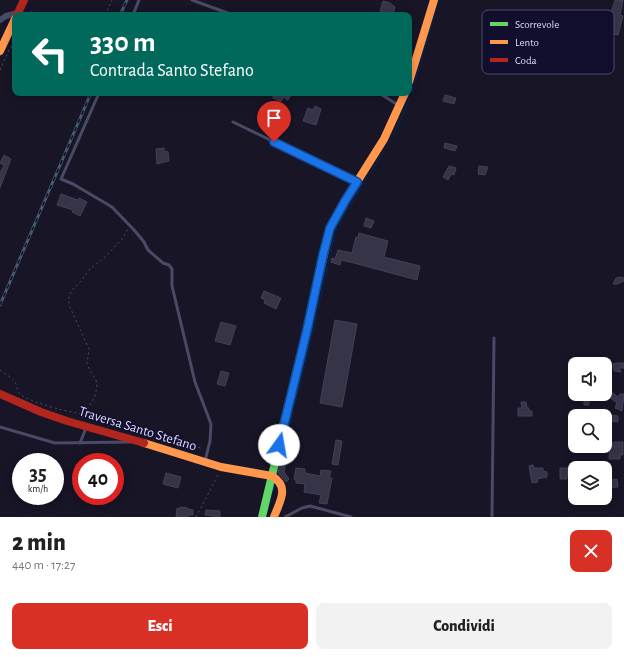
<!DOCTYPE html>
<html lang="it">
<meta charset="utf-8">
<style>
:root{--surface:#fff;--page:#f2f2f2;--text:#202124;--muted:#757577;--accent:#d93025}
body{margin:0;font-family:"Alegreya Sans",sans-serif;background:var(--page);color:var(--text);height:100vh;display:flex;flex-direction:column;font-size:15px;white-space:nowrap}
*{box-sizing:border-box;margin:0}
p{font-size:13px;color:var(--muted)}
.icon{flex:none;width:22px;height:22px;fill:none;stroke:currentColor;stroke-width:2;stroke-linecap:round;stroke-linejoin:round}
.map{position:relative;height:517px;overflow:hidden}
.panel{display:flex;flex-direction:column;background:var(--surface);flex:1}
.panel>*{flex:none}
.hud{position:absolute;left:12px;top:12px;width:400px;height:84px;border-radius:8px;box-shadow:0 2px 10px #0003;background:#00695c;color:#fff;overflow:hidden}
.controls{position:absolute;left:568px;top:357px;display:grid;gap:8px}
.controls a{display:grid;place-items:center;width:44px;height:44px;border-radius:8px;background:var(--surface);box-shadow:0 2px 10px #0003;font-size:20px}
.speed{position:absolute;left:12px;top:453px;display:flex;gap:8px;font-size:20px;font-weight:700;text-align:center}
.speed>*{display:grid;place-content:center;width:52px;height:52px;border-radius:50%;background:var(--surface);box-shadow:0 2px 10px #0003;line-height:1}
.speed small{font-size:10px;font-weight:400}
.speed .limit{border:6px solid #d22;background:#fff;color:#111}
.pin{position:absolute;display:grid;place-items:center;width:34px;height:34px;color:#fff;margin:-41px -17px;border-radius:50% 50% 50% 0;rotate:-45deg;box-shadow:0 0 4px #0007}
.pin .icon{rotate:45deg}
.me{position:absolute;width:44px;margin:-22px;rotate:13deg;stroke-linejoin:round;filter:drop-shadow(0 0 3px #0008)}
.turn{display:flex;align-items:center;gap:14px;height:84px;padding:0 12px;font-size:18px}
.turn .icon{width:52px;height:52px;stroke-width:2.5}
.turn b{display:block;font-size:28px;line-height:34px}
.round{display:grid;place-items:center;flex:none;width:42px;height:42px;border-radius:8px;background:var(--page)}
.headline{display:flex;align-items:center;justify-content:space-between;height:68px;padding:0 12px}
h1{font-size:24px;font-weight:800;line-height:30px}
.cta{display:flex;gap:8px;margin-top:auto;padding:8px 12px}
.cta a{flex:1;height:46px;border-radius:8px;background:var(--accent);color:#fff;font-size:16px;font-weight:800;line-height:46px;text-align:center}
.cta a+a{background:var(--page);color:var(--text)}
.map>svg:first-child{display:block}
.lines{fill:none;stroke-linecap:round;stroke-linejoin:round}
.stream{stroke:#07234c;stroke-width:1.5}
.building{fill:#363447;stroke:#43405a}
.path{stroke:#425364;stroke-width:1;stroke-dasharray:2 3;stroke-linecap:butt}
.lane{stroke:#4a4a67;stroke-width:3}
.street{stroke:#4a4a67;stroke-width:6}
.fast{stroke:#63d668;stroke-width:8}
.slow{stroke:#ff974d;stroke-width:8}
.jam{stroke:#b3261e;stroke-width:8}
.rail-casing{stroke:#445b6f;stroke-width:3}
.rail{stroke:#120e2d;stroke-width:1.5;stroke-dasharray:4.5;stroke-linecap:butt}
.route-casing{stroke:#114b97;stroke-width:10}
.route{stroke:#1a73e8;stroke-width:7}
.labels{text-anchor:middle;stroke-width:3;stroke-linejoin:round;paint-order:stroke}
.street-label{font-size:14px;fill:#dddbff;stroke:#120e2d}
.key{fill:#120e2d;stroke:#4f4c6c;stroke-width:1}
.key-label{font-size:11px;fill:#dddbff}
</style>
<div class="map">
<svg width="624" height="517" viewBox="0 0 624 517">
<rect width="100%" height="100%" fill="#171526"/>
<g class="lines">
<!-- stream -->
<g class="stream">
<polyline points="412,93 438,0"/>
<polyline points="394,135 410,98"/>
<polyline points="387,148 392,139"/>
<polyline points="370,173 384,152"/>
<polyline points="339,223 368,177"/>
<polyline points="336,231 337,227"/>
<polyline points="318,309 335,235"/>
<polyline points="295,405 317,315"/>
<polyline points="277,472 294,411"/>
<polyline points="267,511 275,484"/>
</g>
</g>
<!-- building -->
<g class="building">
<polygon points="615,0 623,0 620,15 623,16 618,35 605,32"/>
<polygon points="383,1 390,3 395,7 393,14 380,11"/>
<polygon points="274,93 292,93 288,100 283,97 281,102 273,98"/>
<polygon points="445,95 456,98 454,104 443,101"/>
<polygon points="315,106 321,109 316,125 303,121 308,108 313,110"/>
<polygon points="445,143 457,146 455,151 444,148"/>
<polygon points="164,148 164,151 168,152 169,161 157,164 156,149"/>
<polygon points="4,155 11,159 0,188 0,173 4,165 0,163"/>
<polygon points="449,166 456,168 454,175 451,174 448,180 443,177"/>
<polygon points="479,166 488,167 485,175 478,174"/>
<polygon points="61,194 78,200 79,198 87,202 80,216 72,212 73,210 57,205"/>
<polygon points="366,218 374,221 371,228 364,226"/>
<polygon points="359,233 388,241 384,257 420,266 417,280 350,262 341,260 340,265 331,262 332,258 335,259 338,250 352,253 356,237 358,238"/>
<polygon points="621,277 624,278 624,281 617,284 613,284 616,278"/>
<polygon points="264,291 281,298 276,309 264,303 265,300 261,298"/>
<polygon points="335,320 357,324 342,407 320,403"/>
<polygon points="221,322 236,326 230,345 215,341"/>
<polygon points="616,363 624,363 624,368 619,368 621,372 614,371 613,364"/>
<polygon points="221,371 229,373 225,386 217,384"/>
<polygon points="612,392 618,397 620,394 624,394 622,411 615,408 617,403 609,397"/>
<polygon points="581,396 589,396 589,405 584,405 584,400 581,401"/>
<polygon points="521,402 526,402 527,408 529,408 529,411 532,411 532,416 518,416 518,408 522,408"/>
<polygon points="609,415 618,416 618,422 610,421 611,433 605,434 605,418 608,418"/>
<polygon points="336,440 342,441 338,465 332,464"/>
<polygon points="616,442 623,442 623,455 620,455 620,459 609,459 610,443"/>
<polygon points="281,461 286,463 284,472 289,479 286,482 278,473"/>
<polygon points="533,465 534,468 543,468 543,471 547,472 547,477 537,479 538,482 532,483 529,466"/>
<polygon points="296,468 305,469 305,473 320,476 321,470 331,471 329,478 332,478 327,504 319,503 321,495 304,492 305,484 296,483 296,480 294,479"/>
<polygon points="560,468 568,468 567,479 560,479"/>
<polygon points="166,473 181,477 178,488 163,484"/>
<polygon points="617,479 618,487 606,488 605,481"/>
<polygon points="180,507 188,508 188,509 193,510 193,515 188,515 188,517 176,517 177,508 179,509"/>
<polygon points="206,510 220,511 220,517 205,515"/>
</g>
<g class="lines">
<!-- path -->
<g class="path">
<polyline points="29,15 31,11 36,15"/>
<polyline points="105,15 112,0"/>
<polyline points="0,70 9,50 15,42"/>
<path d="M0,370C4,374 12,377 15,382C17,386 17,391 20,394C29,402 64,411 77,413L166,441L177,440L203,449"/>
<polyline points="82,418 94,398 97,388 96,380 90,371 87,364 89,349 69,305 69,296 72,290 80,282 90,269 106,256 122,239 128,229"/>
<polyline points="196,517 219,473"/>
</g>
<!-- lane -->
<g class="lane">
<polyline points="192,0 233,15"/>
<polyline points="133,15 139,0"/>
<polyline points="99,93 61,179 73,184 112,207 135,231 144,242 148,250 163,263 169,265 172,269 172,286 195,382 211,424 210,441 205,461"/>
<polyline points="379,93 398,105"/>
<polyline points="233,122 357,182"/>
<polyline points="0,427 55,443 130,442"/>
<polyline points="80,443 86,428"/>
<polyline points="285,517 302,508 310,506 351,517"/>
<polyline points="492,517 494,338"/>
</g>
<!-- street -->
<polyline class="street" points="0,20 6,16 18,13"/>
<!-- fast -->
<polyline class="fast" points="262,517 305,338"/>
<!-- slow -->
<g class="slow">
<polyline points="0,51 15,19"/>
<polyline points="409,82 434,0"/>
<polyline points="305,338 330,228 345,201 384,139 405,93"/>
<path d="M144,443L221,467L272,476C290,487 280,501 274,517"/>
</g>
<!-- jam -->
<g class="jam">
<polyline points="17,15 24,0"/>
<polyline points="0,394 41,412 67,421 144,443"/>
</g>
<defs>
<g id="rail">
<polyline points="120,15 127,0"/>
<polyline points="0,305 91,93"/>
</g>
</defs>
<!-- rail casing -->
<use href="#rail" class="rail-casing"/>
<!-- rail -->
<use href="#rail" class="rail"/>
</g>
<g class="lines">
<defs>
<polyline id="route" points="274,142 357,182 345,201 330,228 323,255 307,330 279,445"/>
</defs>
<!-- route casing -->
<use href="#route" class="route-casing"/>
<!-- route -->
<use href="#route" class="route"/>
</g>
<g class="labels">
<!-- street labels -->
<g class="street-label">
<text transform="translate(138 428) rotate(17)" y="5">Traversa Santo Stefano</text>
</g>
</g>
<!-- legend -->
<rect x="482" y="10" width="132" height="64" rx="6" class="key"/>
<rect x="490" y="22" width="18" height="4" fill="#63d668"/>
<rect x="490" y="40" width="18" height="4" fill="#ff974d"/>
<rect x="490" y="58" width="18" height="4" fill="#b3261e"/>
<g class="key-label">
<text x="515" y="28">Scorrevole</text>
<text x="515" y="46">Lento</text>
<text x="515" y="64">Coda</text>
</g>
</svg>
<div class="controls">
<a><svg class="icon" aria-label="sound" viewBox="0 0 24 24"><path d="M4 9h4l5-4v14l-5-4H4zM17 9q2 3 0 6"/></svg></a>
<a><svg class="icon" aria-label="search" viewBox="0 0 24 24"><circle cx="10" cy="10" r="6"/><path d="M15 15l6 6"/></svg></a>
<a><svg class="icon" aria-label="layers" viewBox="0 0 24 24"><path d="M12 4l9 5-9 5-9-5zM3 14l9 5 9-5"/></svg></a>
</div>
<div class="speed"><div>35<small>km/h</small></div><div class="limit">40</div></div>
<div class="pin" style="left:274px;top:142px;background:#d93025"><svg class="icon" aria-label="arrive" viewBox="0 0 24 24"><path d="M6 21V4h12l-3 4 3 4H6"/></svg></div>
<svg class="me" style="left:279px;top:445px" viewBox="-20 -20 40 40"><circle r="19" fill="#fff"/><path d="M0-13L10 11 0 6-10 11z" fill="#1a73e8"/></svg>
<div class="hud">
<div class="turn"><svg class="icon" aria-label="left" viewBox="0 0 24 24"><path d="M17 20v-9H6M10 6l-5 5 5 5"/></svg><div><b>330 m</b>Contrada Santo Stefano</div></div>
</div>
</div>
<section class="panel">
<div class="headline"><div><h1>2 min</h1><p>440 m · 17:27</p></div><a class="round" style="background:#d93025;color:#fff"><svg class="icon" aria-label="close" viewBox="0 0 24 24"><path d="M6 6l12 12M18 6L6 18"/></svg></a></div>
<div class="cta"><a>Esci</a><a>Condividi</a></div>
</section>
